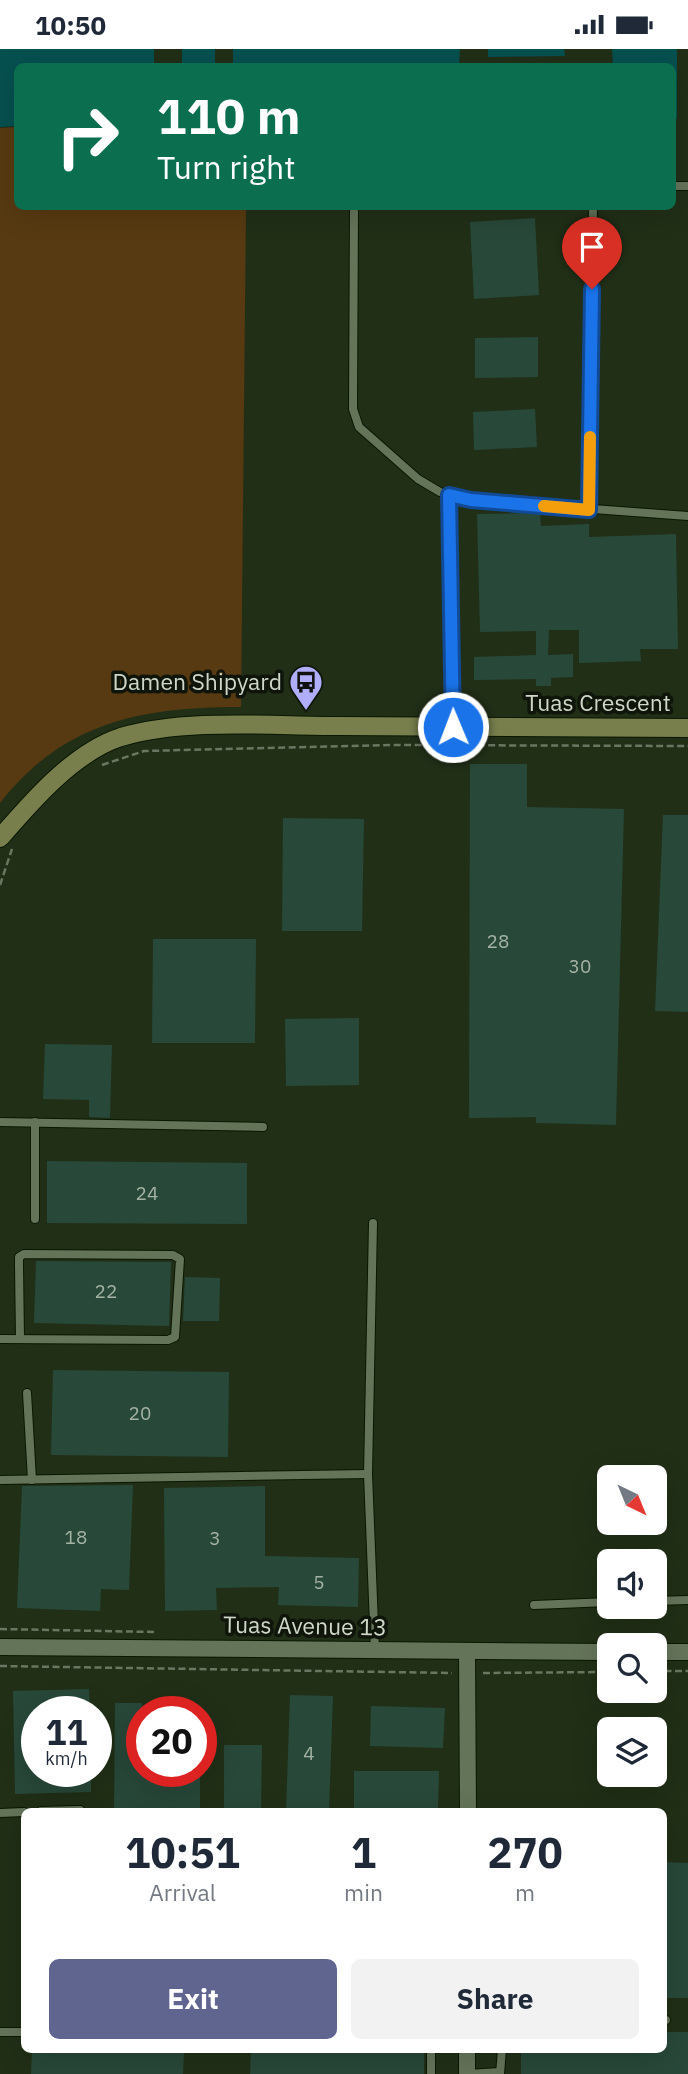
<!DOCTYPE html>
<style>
:root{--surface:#fff;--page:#f2f2f3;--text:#1f2937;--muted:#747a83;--accent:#60658f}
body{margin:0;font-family:"IBM Plex Sans",sans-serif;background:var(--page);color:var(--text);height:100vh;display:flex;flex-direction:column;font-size:26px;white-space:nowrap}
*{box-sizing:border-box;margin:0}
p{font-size:23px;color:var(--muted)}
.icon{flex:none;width:38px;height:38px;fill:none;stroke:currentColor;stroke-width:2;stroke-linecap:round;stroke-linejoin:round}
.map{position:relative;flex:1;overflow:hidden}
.side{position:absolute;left:21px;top:1759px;width:646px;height:245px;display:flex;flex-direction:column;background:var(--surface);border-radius:10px;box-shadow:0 7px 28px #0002}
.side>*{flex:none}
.hud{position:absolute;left:14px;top:14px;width:662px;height:147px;border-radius:10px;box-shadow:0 7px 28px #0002;background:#0b6e4f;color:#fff;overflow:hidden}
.needle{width:46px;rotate:137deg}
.fabs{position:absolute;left:597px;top:1416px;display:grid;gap:14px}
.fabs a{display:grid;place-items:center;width:70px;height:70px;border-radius:10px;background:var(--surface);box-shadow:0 7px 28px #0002;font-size:35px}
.speed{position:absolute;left:21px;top:1647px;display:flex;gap:14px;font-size:35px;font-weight:700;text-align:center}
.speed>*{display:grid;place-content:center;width:91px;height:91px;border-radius:50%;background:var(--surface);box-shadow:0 7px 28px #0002;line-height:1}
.speed small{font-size:18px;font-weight:400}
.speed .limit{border:10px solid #d22;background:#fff;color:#111}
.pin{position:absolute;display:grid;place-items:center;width:60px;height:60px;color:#fff;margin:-72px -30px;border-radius:50% 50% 50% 0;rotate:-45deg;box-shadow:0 0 7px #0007}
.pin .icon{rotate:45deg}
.me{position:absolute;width:77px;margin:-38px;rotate:359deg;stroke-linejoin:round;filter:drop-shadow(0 0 5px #0008)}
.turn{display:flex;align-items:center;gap:24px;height:147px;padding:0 28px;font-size:32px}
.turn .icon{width:91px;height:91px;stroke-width:2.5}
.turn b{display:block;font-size:49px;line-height:60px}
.eta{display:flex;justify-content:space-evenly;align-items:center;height:119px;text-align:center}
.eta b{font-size:42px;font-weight:800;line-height:49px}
.action{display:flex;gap:14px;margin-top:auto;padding:14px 28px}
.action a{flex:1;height:80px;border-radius:10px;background:var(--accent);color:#fff;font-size:28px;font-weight:800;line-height:80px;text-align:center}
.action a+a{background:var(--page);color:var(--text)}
.status{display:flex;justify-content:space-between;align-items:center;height:49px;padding:0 35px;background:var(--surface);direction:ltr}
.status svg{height:19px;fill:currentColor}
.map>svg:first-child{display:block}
.green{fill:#573a11}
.water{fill:#06504f}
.building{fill:#284839}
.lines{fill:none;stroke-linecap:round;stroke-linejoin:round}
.lane-casing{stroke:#0a1702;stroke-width:10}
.street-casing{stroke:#0a1702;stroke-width:18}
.secondary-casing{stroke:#0a1702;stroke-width:20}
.path{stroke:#6b7662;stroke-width:2.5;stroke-dasharray:7 3.5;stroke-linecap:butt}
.lane{stroke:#647459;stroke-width:8}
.street{stroke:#647459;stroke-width:16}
.secondary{stroke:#787f4d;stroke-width:18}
.route-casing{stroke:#114b97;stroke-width:18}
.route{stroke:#1a73e8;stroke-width:12}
.slow{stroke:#f59e0b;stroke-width:12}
.labels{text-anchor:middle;stroke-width:7;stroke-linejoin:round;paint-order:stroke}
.number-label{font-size:19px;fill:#a4b3a4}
.poi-label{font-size:23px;fill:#ced7c8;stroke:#0f150a;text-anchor:end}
.street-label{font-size:23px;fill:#ced7c8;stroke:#0f150a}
</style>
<div class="status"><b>10:50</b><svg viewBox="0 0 49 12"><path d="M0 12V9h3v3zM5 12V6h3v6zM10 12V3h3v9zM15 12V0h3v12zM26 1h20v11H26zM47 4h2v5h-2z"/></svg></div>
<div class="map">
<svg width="688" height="2025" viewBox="0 0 688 2025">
<rect width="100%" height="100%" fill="#212f17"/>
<!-- green -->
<path class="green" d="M17,78L18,158H246L241,658C143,658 64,672 0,754V79Z"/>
<!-- water -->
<g class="water">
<polygon points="0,0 154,0 154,17 18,18 17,77 0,78"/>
<rect x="182" y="0" width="33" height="17"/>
<polygon points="233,0 460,0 459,17 233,17"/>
<polygon points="488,0 564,0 565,7 488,8"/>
<polygon points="612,0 677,0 677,70 672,70 672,18 613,17"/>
</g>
<!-- building -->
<g class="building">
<polygon points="535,169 539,246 474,250 470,173"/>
<polygon points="538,288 538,328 475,329 475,289"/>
<polygon points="535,360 537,398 474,401 473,363"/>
<polygon points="540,464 541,477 589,475 589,488 676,485 678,600 640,600 641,612 579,614 579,581 549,581 548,606 573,605 573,628 551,629 551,637 536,637 536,630 474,631 474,608 536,606 536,582 480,583 477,465"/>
<polygon points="470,715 527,715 527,758 624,760 616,1076 536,1074 536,1068 469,1069"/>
<polygon points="663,766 688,766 688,963 655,962"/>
<polygon points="283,769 364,770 362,882 282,882"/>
<polygon points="153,890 256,890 255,994 152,994"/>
<polygon points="359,969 359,1036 286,1037 285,970"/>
<polygon points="45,995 112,996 110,1069 89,1068 89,1051 43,1050"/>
<polygon points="47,1112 247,1114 247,1175 47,1174"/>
<polygon points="36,1212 171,1213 169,1277 34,1274"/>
<polygon points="185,1228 220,1229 219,1272 183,1272"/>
<polygon points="53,1321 229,1323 228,1408 51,1406"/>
<polygon points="133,1436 129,1541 101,1540 100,1562 17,1559 22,1437"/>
<polygon points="265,1437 265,1507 359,1509 358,1558 278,1556 279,1538 216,1539 217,1561 165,1562 164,1439"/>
<polygon points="89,1640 90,1662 37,1662 37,1722 91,1722 91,1743 15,1745 13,1642"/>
<polygon points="290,1646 333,1647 329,1762 286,1762"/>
<polygon points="115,1654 142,1654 142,1722 200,1722 200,1762 114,1762"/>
<polygon points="371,1657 445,1659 443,1699 370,1697"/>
<polygon points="224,1696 262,1696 261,1762 224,1762"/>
<polygon points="354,1722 439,1722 438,1761 354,1761"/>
<polygon points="663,1813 688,1814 688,1949 663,1949"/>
<polygon points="663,1983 688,1983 688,2025 521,2025 521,2000 663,2000"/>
<polygon points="32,2000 184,2002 183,2025 31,2025"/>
<polygon points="251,2000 424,2000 424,2025 250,2025"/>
</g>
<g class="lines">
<defs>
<g id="lane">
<polyline points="672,137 688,137"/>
<polyline points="354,158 353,360 359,378 418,430 440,443 471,451 688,467"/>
<polyline points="449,446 453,677"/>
<polyline points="589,461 593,158"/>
<polyline points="0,1073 263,1078"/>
<polyline points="35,1073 35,1170"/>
<polyline points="373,1174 368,1425 375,1601"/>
<polyline points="0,1290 168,1291 175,1288 180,1210 173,1206 24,1205 19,1208 19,1217 20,1290"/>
<polyline points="27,1344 32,1431"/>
<polyline points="0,1431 368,1425"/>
<polyline points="654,1552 688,1551"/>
<polyline points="534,1556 609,1553"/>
<polyline points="41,1762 80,1761"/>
<polyline points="0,1764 24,1763"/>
<polyline points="663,1971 666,1971"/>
<polyline points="0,1983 24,1983"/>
<polyline points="431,2000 431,2025"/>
<polyline points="467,2025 500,2023"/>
<polyline points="500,2025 502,2000"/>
</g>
<g id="street">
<polyline points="0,1598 609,1603"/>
<polyline points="467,1602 468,1762"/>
<polyline points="654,1603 688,1603"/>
<polyline points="467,2000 467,2025"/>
</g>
<path id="secondary" d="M0,789C31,753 74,703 121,688C186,669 270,677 338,677C454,678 571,679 688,679"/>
</defs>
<!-- lane casing -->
<use href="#lane" class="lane-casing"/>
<!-- street casing -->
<use href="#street" class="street-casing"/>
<!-- secondary casing -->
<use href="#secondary" class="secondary-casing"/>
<!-- path -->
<g class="path">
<polyline points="102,716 144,702 392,696 688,697"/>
<polyline points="0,836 12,800"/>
<polyline points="0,1580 154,1583"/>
<polyline points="612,1588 648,1589"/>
<polyline points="0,1617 452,1624"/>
<polyline points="654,1622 688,1622"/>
<polyline points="483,1624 609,1623"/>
</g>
<!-- lane -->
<use href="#lane" class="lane"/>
<!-- street -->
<use href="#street" class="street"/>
<!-- secondary -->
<use href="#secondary" class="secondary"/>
</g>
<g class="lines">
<defs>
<polyline id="route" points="453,678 449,446 471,451 589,461 592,240"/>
</defs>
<!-- route casing -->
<use href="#route" class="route-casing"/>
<!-- route -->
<use href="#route" class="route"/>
<!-- slow -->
<polyline class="slow" points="544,457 589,461 590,388"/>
</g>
<!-- icons -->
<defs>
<symbol id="bus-pin" viewBox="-11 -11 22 30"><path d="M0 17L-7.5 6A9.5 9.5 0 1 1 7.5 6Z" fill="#b0aefa" stroke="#0f150a"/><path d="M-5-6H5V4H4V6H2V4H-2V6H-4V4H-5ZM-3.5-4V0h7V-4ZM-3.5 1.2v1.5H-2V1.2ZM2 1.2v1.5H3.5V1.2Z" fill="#111"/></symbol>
</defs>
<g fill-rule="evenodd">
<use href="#bus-pin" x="287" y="614" width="38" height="52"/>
</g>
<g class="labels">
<!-- number labels -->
<g class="number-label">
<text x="498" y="899">28</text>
<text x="580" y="924">30</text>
<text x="147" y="1151">24</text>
<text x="106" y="1249">22</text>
<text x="140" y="1371">20</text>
<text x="76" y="1495">18</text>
<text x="215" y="1496">3</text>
<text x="319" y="1540">5</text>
<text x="309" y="1711">4</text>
</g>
<!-- poi labels -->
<g class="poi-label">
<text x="282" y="641">Damen Shipyard</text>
</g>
<!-- street labels -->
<g class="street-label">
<text x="598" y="662">Tuas Crescent</text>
<text transform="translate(305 1577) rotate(1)" y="8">Tuas Avenue 13</text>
</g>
</g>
</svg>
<div class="fabs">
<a><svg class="needle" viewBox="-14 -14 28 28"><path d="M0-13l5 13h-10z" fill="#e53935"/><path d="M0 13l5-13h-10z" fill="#747a83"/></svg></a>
<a><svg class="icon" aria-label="sound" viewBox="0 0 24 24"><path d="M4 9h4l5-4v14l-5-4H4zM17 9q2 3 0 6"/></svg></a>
<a><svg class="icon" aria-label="search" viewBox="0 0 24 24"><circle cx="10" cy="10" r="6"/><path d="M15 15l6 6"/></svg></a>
<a><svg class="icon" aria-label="layers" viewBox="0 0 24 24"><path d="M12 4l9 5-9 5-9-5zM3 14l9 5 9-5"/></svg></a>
</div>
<div class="speed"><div>11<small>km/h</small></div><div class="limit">20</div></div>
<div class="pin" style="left:592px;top:240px;background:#d93025"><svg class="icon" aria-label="arrive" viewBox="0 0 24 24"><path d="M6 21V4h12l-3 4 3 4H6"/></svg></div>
<svg class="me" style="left:453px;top:678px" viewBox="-20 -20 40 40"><circle r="17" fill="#1a73e8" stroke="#fff" stroke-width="3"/><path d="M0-11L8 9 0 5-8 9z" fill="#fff"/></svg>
<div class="hud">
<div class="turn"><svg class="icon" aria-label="right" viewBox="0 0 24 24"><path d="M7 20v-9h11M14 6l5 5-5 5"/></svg><div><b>110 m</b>Turn right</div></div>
</div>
<section class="side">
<div class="eta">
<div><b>10:51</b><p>Arrival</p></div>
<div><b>1</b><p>min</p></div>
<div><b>270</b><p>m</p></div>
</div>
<div class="action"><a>Exit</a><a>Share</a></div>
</section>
</div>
